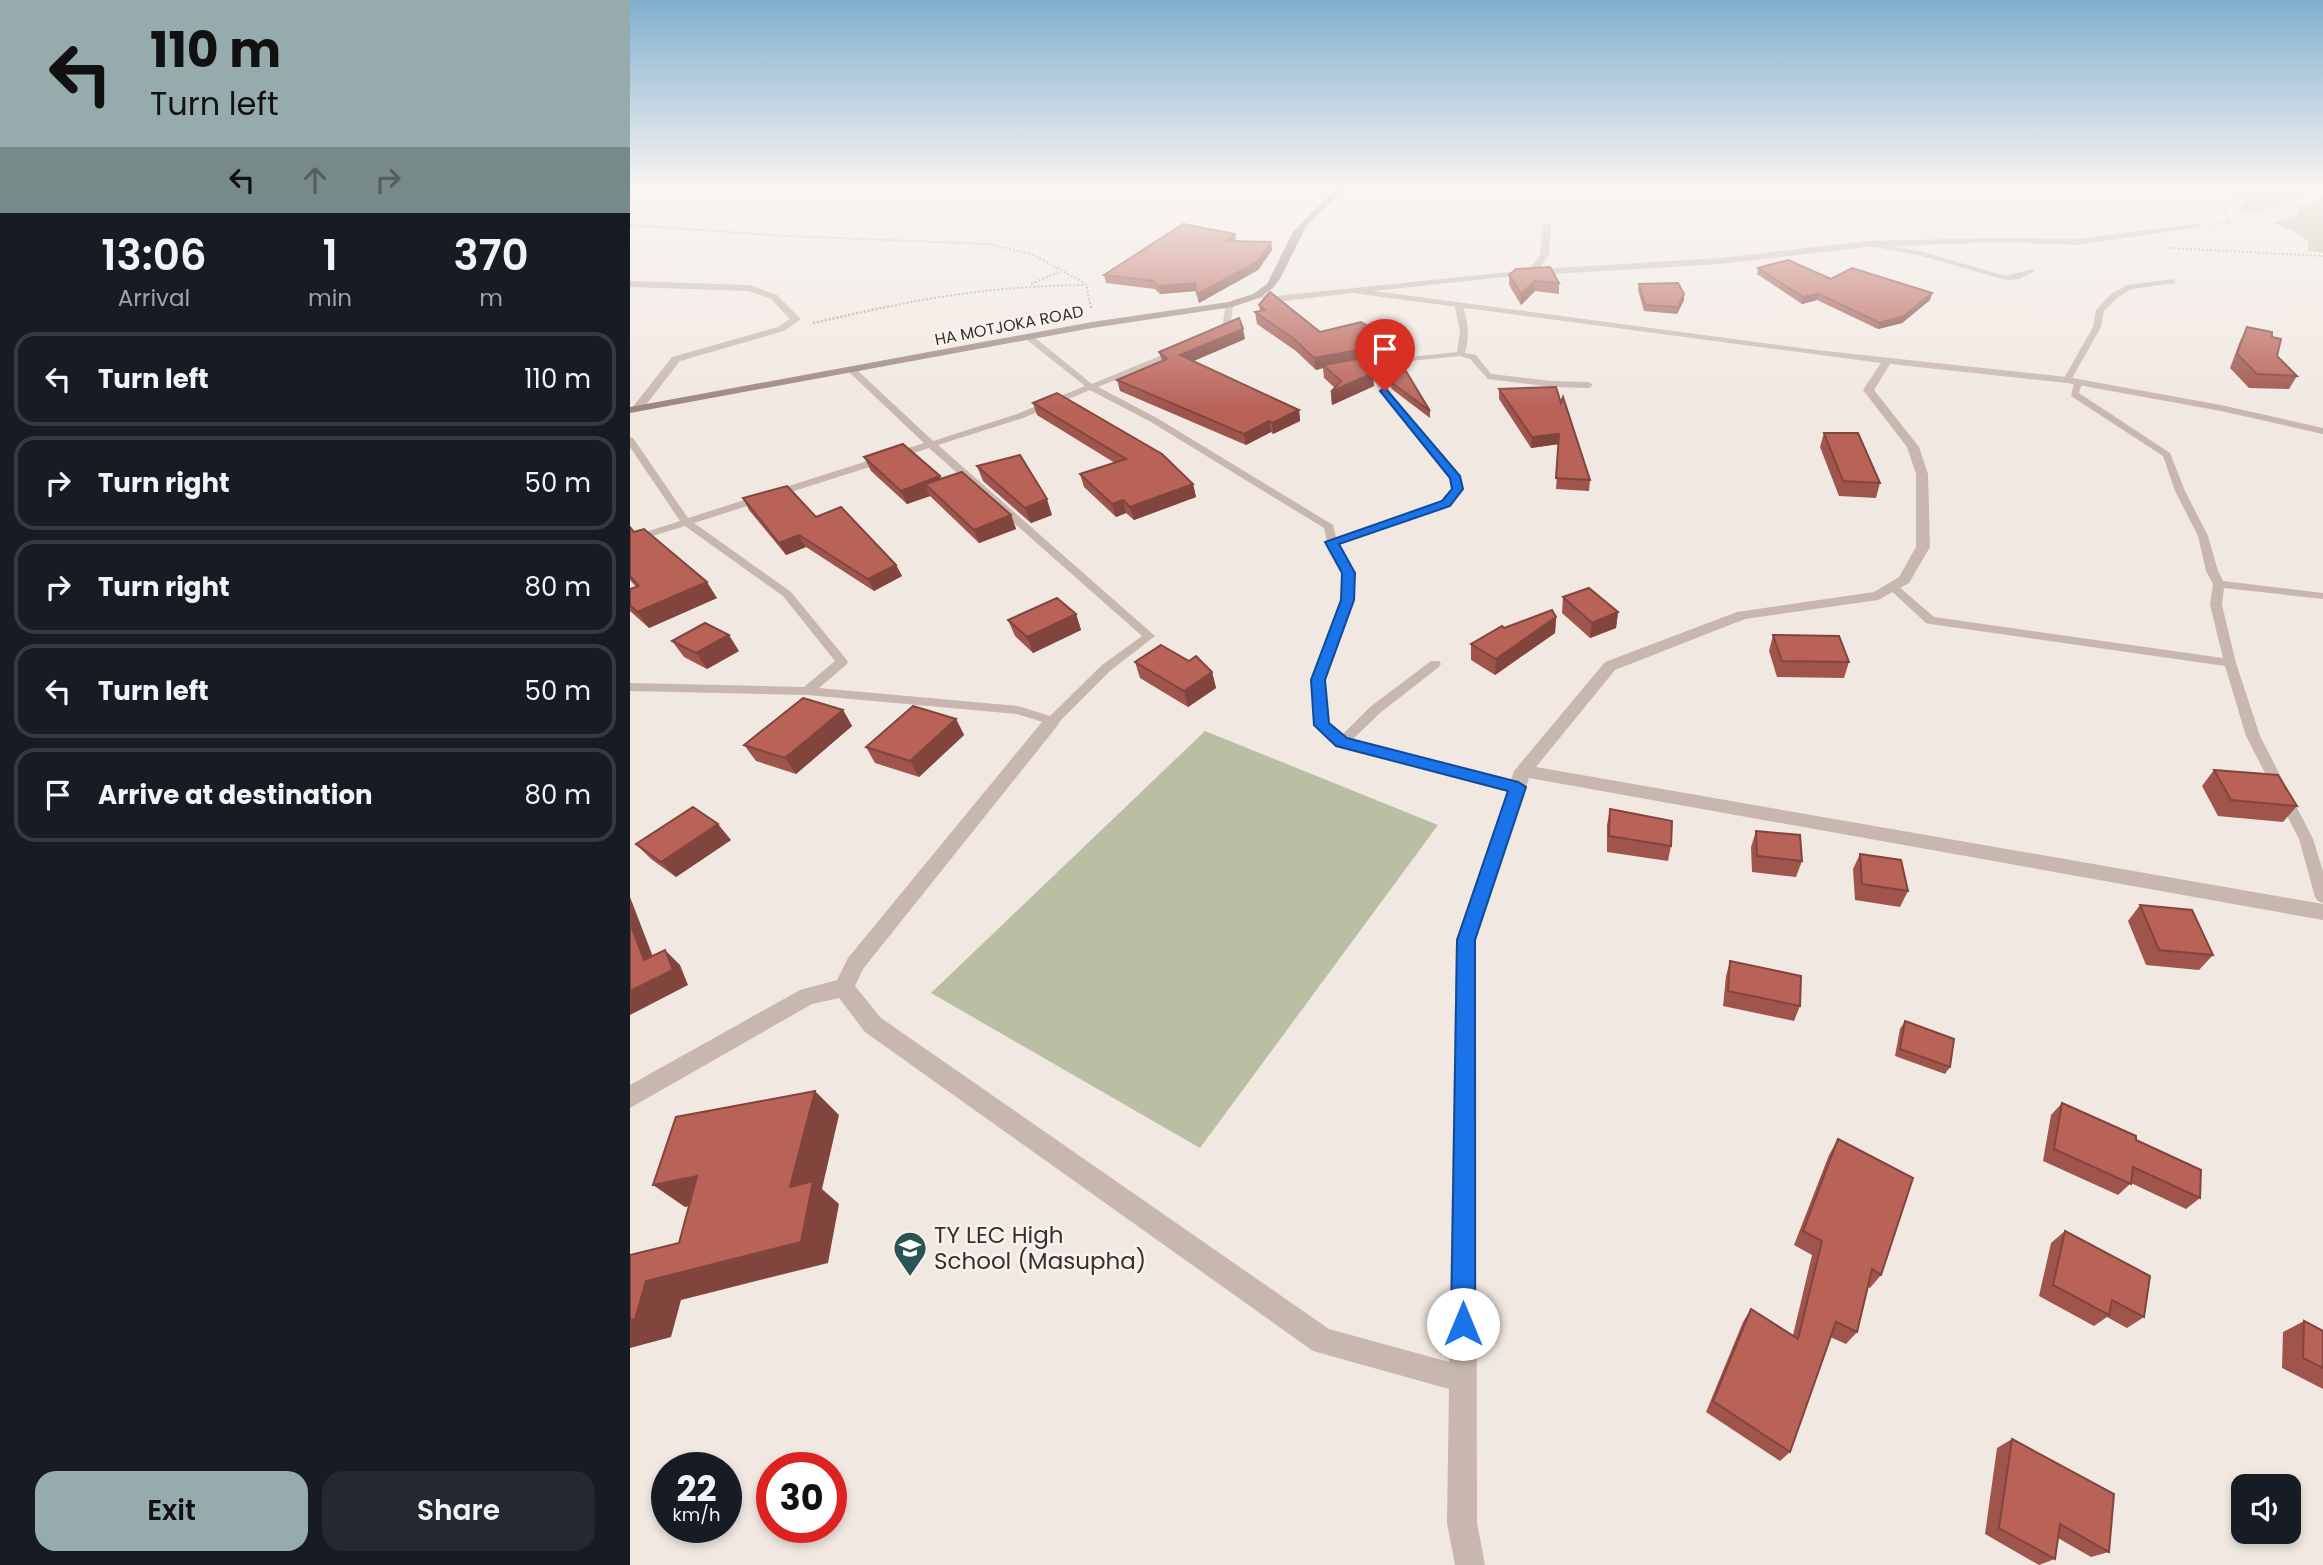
<!DOCTYPE html>
<style>
:root{--surface:#171b24;--page:#242831;--text:#f1f3f6;--muted:#9ea1a6;--line:#363941;--accent:#96acac}
body{margin:0;font-family:Poppins,sans-serif;background:var(--page);color:var(--text);height:100vh;display:flex;flex-direction:column;font-size:26px;white-space:nowrap}
*{box-sizing:border-box;margin:0}
p{font-size:23px;color:var(--muted)}
.icon{flex:none;width:38px;height:38px;fill:none;stroke:currentColor;stroke-width:2;stroke-linecap:round;stroke-linejoin:round}
.map{position:relative;flex:1;overflow:hidden}
.drawer{display:flex;flex-direction:column;background:var(--surface);width:630px}
.drawer>*{flex:none}
.hud{background:#96acac;color:#111;overflow:hidden}
.controls{position:absolute;left:1601px;top:1474px;display:grid;gap:14px}
.controls a{display:grid;place-items:center;width:70px;height:70px;border-radius:14px;background:var(--surface);box-shadow:0 4px 10px #0003;font-size:35px}
.speed{position:absolute;left:21px;top:1452px;display:flex;gap:14px;font-size:35px;font-weight:700;text-align:center}
.speed>*{display:grid;place-content:center;width:91px;height:91px;border-radius:50%;background:var(--surface);box-shadow:0 4px 10px #0003;line-height:1}
.speed small{font-size:18px;font-weight:400}
.speed .limit{border:10px solid #d22;background:#fff;color:#111}
.pin{position:absolute;display:grid;place-items:center;width:60px;height:60px;color:#fff;margin:-72px -30px;border-radius:50% 50% 50% 0;rotate:-45deg;box-shadow:0 0 7px #0007}
.pin .icon{rotate:45deg}
.me{position:absolute;width:77px;margin:-38px;rotate:0deg;stroke-linejoin:round;filter:drop-shadow(0 0 5px #0008)}
.turn{display:flex;align-items:center;gap:24px;height:147px;padding:0 35px;font-size:32px}
.turn .icon{width:91px;height:91px;stroke-width:2.5}
.turn b{display:block;font-size:49px;line-height:60px}
.lanes{display:flex;align-items:center;height:66px;padding:0 35px;background:#0003;justify-content:center;gap:35px;direction:ltr}
.lanes .off{opacity:.35}
.eta{display:flex;justify-content:space-evenly;align-items:center;height:119px;text-align:center}
.eta b{font-size:42px;font-weight:600;line-height:49px}
.cta{display:flex;gap:14px;margin-top:auto;padding:14px 35px}
.cta a{flex:1;height:80px;border-radius:21px;background:var(--accent);color:#111;font-size:28px;font-weight:600;line-height:80px;text-align:center}
.cta a+a{background:var(--page);color:var(--text)}
ul{padding:0;list-style:none}
li{display:flex;align-items:center;gap:21px;height:94px;margin:0 14px 10px;padding:0 21px;border:4px solid var(--line);border-radius:21px}
li div{flex:1}
li b{display:block;font-size:26px}
li em{font-style:normal}
main{display:flex;flex:1;min-height:0}
.map>svg:first-child{display:block}
.green{fill:#babfa3}
.lines{fill:none;stroke-linecap:round;stroke-linejoin:round}
.path-far1{stroke:#b4a199;stroke-width:2;stroke-dasharray:2 2;stroke-linecap:butt}
.path{stroke:#b4a199;stroke-width:2.5;stroke-dasharray:2 2;stroke-linecap:butt}
.lane{fill:#c8b7af;fill-rule:evenodd}
.street{fill:#c8b7af;fill-rule:evenodd}
.secondary{fill:#9c8680;fill-rule:evenodd}
.wall{fill:#9f544c}
.shaded-wall{fill:#82453e}
.building{fill:#b96258;stroke:#82453e;stroke-width:2}
.route{fill:#1a73e8;stroke:#114b97;stroke-width:2}
.labels{text-anchor:middle;stroke-width:5;stroke-linejoin:round;paint-order:stroke}
.far-street-label{font-size:16px;fill:#382e2c;stroke:#f9f2ee}
.near-poi-label{font-size:23px;fill:#382e2c;stroke:#f9f2ee;text-anchor:start}
</style>
<main>
<section class="drawer">
<div class="hud">
<div class="turn"><svg class="icon" aria-label="left" viewBox="0 0 24 24"><path d="M17 20v-9H6M10 6l-5 5 5 5"/></svg><div><b>110 m</b>Turn left</div></div>
<div class="lanes"><svg class="icon" aria-label="left" viewBox="0 0 24 24"><path d="M17 20v-9H6M10 6l-5 5 5 5"/></svg><svg class="icon off" aria-label="ahead" viewBox="0 0 24 24"><path d="M12 20V5M6 11l6-6 6 6"/></svg><svg class="icon off" aria-label="right" viewBox="0 0 24 24"><path d="M7 20v-9h11M14 6l5 5-5 5"/></svg></div>
</div>
<div class="eta">
<div><b>13:06</b><p>Arrival</p></div>
<div><b>1</b><p>min</p></div>
<div><b>370</b><p>m</p></div>
</div>
<ul>
<li><svg class="icon" aria-label="left" viewBox="0 0 24 24"><path d="M17 20v-9H6M10 6l-5 5 5 5"/></svg><div><b>Turn left</b></div><em>110 m</em></li>
<li><svg class="icon" aria-label="right" viewBox="0 0 24 24"><path d="M7 20v-9h11M14 6l5 5-5 5"/></svg><div><b>Turn right</b></div><em>50 m</em></li>
<li><svg class="icon" aria-label="right" viewBox="0 0 24 24"><path d="M7 20v-9h11M14 6l5 5-5 5"/></svg><div><b>Turn right</b></div><em>80 m</em></li>
<li><svg class="icon" aria-label="left" viewBox="0 0 24 24"><path d="M17 20v-9H6M10 6l-5 5 5 5"/></svg><div><b>Turn left</b></div><em>50 m</em></li>
<li><svg class="icon" aria-label="arrive" viewBox="0 0 24 24"><path d="M6 21V4h12l-3 4 3 4H6"/></svg><div><b>Arrive at destination</b></div><em>80 m</em></li>
</ul>
<div class="cta"><a>Exit</a><a>Share</a></div>
</section>
<div class="map">
<svg width="1693" height="1565" viewBox="0 0 1693 1565">
<rect width="100%" height="100%" fill="#f1e8e2"/>
<!-- green -->
<g class="green">
<polygon points="1628,189 1683,189 1632,212 1611,211 1612,203 1626,197"/>
<polygon points="1693,197 1693,253 1678,251 1678,242 1664,231 1642,223 1668,214 1669,206 1685,203"/>
<polygon points="575,731 808,825 570,1148 301,993"/>
</g>
<g class="lines">
<!-- path-far1 -->
<g class="path-far1">
<polyline points="0,225 157,236 359,244 404,255 456,284 461,308"/>
<polyline points="1582,225 1599,222 1594,204 1612,197 1619,189"/>
<polyline points="1540,248 1693,256"/>
<polyline points="401,284 428,272"/>
<path d="M253,308C319,293 386,286 454,285"/>
</g>
<!-- path -->
<g class="path">
<polyline points="461,306 462,310"/>
<polyline points="183,323 260,306"/>
</g>
<!-- lane -->
<g class="lane">
<polygon points="1237,242 1289,251 1376,276 1401,269 1405,271 1390,279 1376,280 1288,255 1235,245"/>
<polygon points="1543,279 1546,283 1502,289 1487,298 1474,311 1471,327 1441,380 1434,382 1433,380 1463,327 1466,310 1481,294 1497,285"/>
<polygon points="596,303 603,305 600,329 588,337 582,337 582,333 592,328"/>
<path d="M829,305L833,307C838,322 840,337 835,353L846,355L861,374L922,381L959,382L963,385L959,388L922,387L858,379L840,359L830,356L749,364V360H752L827,352L830,331L825,307Z"/>
<path d="M397,336H403L462,384L544,350H550V354L468,387L527,418L703,525L706,537L812,502L823,489L821,478L752,393L733,364L740,362L758,389L829,476L833,489L820,506L708,543L724,573L723,600L694,680L697,723L712,735L740,707L801,661H809L811,664L809,667L750,713L722,740L888,782L893,783L895,787L893,791L888,792L707,745L686,728L682,680L711,600L712,573L697,542L694,528L521,422L460,390L393,418L308,445L525,636L480,671L427,724L422,725L387,714L177,695L0,691V683L174,687L205,661L153,596L55,526L0,543V537L50,521L0,447V437L3,438L58,518L294,443L220,373V369H226L303,441L387,414L455,386L397,340ZM299,448L512,636L472,665L420,716L388,706L189,688L216,665L218,662L216,659L161,592L64,523Z"/>
<polygon points="1448,380 1452,383 1449,393 1540,453 1555,491 1578,536 1588,571 1593,581 1693,593 1693,599 1594,588 1592,605 1606,663 1630,736 1683,839 1693,871 1693,903 1688,901 1685,897 1669,839 1616,736 1595,666 1300,624 1296,623 1257,587 1259,585 1267,585 1304,617 1593,658 1580,605 1583,584 1576,571 1568,536 1545,491 1533,456 1441,396 1444,383"/>
</g>
<!-- street -->
<g class="street">
<polygon points="917,223 921,225 919,255 909,269 1090,258 1237,241 1371,238 1448,239 1571,223 1568,227 1448,245 1371,242 1237,247 1090,264 874,277 744,291 1186,350 1437,377 1591,405 1693,428 1693,434 1591,411 1437,383 1260,364 1244,390 1289,447 1298,474 1300,547 1279,583 1248,600 1115,619 985,670 906,767 1693,904 1693,920 899,778 846,940 847,1523 855,1565 825,1565 817,1523 819,1389 683,1351 235,1032 209,998 182,1004 0,1108 0,1085 170,990 207,980 218,958 416,717 428,717 430,721 428,725 233,969 225,986 251,1018 699,1329 819,1362 826,940 884,771 975,662 1107,612 1244,592 1269,577 1286,547 1286,474 1277,447 1233,390 1251,363 722,293 646,302 621,296 626,293 646,296 899,270 910,255 913,225"/>
<polygon points="0,281 120,285 147,295 171,319 154,331 50,361 12,410 8,411 2,408 42,357 148,327 160,319 141,299 119,291 0,287"/>
</g>
<!-- secondary -->
<polygon class="secondary" points="706,189 714,189 677,225 650,279 643,288 629,298 602,307 462,328 0,413 0,407 462,322 598,302 623,294 637,284 663,232"/>
</g>
<!-- wall -->
<g class="wall">
<polygon points="605,241 641,242 642,250 628,270 569,303 566,291 530,294 525,289 476,283 474,275"/>
<polygon points="1128,268 1201,279 1302,293 1300,300 1272,323 1248,329 1187,300 1172,304 1127,274"/>
<polygon points="879,275 929,283 929,294 905,291 891,305 879,285"/>
<polygon points="1009,284 1054,300 1047,314 1014,311 1008,290"/>
<polygon points="629,305 690,332 742,343 762,344 763,356 735,361 744,386 702,405 701,392 705,388 694,378 693,368 686,370 666,351 627,324 625,312 630,311"/>
<polygon points="1617,327 1642,337 1647,356 1667,376 1659,389 1619,388 1600,368 1610,341"/>
<polygon points="615,339 563,361 669,410 670,421 643,434 641,432 616,445 490,391 487,380 532,361 529,352"/>
<polygon points="747,362 800,411 800,418 763,390 747,369"/>
<polygon points="869,389 931,403 960,480 959,491 926,489 929,444 901,448 869,399"/>
<polygon points="403,403 563,484 566,497 504,520 496,513 486,517 454,487 450,474 485,463 407,415"/>
<polygon points="1194,433 1250,483 1246,498 1209,496 1190,447"/>
<polygon points="234,457 311,479 381,515 386,529 349,543 300,496 277,504 241,471"/>
<polygon points="347,466 422,515 401,523 353,481"/>
<polygon points="113,498 186,517 266,565 272,576 244,591 176,547 156,555 119,510"/>
<polygon points="0,527 4,532 87,598 19,628 0,611 0,589 6,587 0,580"/>
<polygon points="933,597 988,612 986,628 960,638 932,613"/>
<polygon points="446,614 451,630 403,653 385,636 378,620"/>
<polygon points="926,617 925,633 865,675 841,660 841,644 874,628"/>
<polygon points="1143,635 1219,662 1214,678 1147,677 1139,651"/>
<polygon points="42,641 109,651 77,669 54,657"/>
<polygon points="559,661 582,672 586,688 558,707 510,678 505,662"/>
<polygon points="213,710 222,726 166,774 126,761 114,745"/>
<polygon points="326,719 334,735 289,777 245,763 236,747"/>
<polygon points="1584,770 1667,806 1653,822 1588,816 1572,786"/>
<polygon points="980,809 1041,846 1038,861 977,852 977,825"/>
<polygon points="1126,831 1172,861 1166,877 1122,872 1121,847"/>
<polygon points="101,840 46,877 21,859 6,844"/>
<polygon points="1230,854 1278,891 1270,907 1225,900 1223,869"/>
<polygon points="1510,905 1583,955 1569,970 1516,965 1498,921"/>
<polygon points="1100,961 1170,1006 1164,1021 1093,1006 1096,976"/>
<polygon points="1275,1021 1320,1067 1315,1074 1265,1056 1270,1029"/>
<polygon points="1432,1103 1506,1140 1570,1198 1556,1209 1501,1183 1488,1195 1413,1161 1421,1115"/>
<polygon points="1208,1139 1251,1275 1240,1288 1238,1287 1227,1332 1216,1344 1200,1337 1160,1452 1150,1461 1076,1412 1113,1322 1121,1309 1163,1335 1182,1255 1164,1245 1199,1155"/>
<polygon points="1435,1231 1514,1317 1497,1328 1477,1317 1464,1326 1409,1296 1421,1243"/>
<polygon points="1674,1321 1693,1331 1693,1389 1652,1368 1653,1332"/>
<polygon points="1382,1439 1479,1552 1461,1557 1428,1538 1425,1559 1409,1565 1355,1534 1367,1448"/>
</g>
<!-- shaded-wall -->
<g class="shaded-wall">
<polygon points="605,234 606,241 597,241"/>
<polygon points="641,242 642,250 628,270 569,303 567,294"/>
<polygon points="905,281 905,291 891,305 891,294"/>
<polygon points="565,283 566,291 530,294 529,286"/>
<polygon points="1302,293 1300,300 1272,323 1248,329 1250,323"/>
<polygon points="1054,294 1054,300 1047,314 1048,307"/>
<polygon points="1189,294 1187,300 1172,304 1173,297"/>
<polygon points="613,329 615,339 552,366 550,355"/>
<polygon points="762,344 763,356 696,368 693,365 693,368 686,370 684,358"/>
<polygon points="743,373 744,386 702,405 701,392"/>
<polygon points="669,410 670,421 643,434 642,423"/>
<polygon points="639,421 641,432 616,445 614,434"/>
<polygon points="929,434 929,444 901,448 902,437"/>
<polygon points="310,476 316,490 295,484 300,496 277,504 271,491"/>
<polygon points="563,484 566,497 504,520 500,507"/>
<polygon points="417,499 422,515 401,523 395,508"/>
<polygon points="493,500 496,513 486,517 482,504"/>
<polygon points="381,515 386,529 349,543 344,530"/>
<polygon points="169,535 176,547 156,555 149,543"/>
<polygon points="266,565 272,576 244,591 238,579"/>
<polygon points="77,582 87,598 19,628 7,612"/>
<polygon points="988,612 986,628 960,638 962,623"/>
<polygon points="446,614 451,630 403,653 397,637"/>
<polygon points="926,617 925,633 865,675 866,659"/>
<polygon points="99,635 109,651 77,669 66,653"/>
<polygon points="582,672 586,688 558,707 554,691"/>
<polygon points="213,710 222,726 166,774 155,758"/>
<polygon points="326,719 334,735 289,777 280,761"/>
<polygon points="88,824 101,840 46,877 31,862"/>
<polygon points="0,897 30,975 14,960 0,923"/>
<polygon points="35,950 50,965 58,985 0,1015 0,991"/>
<polygon points="185,1091 209,1115 192,1189 209,1204 198,1263 51,1300 41,1337 0,1348 0,1320 16,1281 160,1187"/>
<polygon points="67,1176 98,1198 55,1207 23,1185"/>
</g>
<!-- building -->
<g class="building">
<polygon points="553,224 605,234 597,241 641,242 627,262 567,294 565,283 529,286 523,281 474,275"/>
<polygon points="1158,260 1201,279 1222,268 1302,293 1274,316 1250,323 1189,294 1173,297 1128,268"/>
<polygon points="920,267 929,283 905,281 891,294 879,275 886,269"/>
<polygon points="1048,283 1054,294 1048,307 1015,305 1009,284"/>
<polygon points="640,292 690,332 731,322 741,328 742,343 753,330 762,344 684,358 664,339 625,312 635,310 629,305"/>
<polygon points="609,318 613,329 550,355 669,410 642,423 639,421 614,434 487,380 537,359 529,352"/>
<polygon points="1617,327 1642,332 1642,337 1651,339 1647,356 1667,376 1627,374 1607,354"/>
<polygon points="733,358 743,373 701,392 711,381 693,365"/>
<polygon points="768,358 800,411 762,383 747,362"/>
<polygon points="926,387 931,403 933,397 960,480 926,478 929,434 902,437 869,389"/>
<polygon points="427,393 532,454 563,484 500,507 493,500 482,504 450,474 496,459 403,403"/>
<polygon points="1194,433 1228,433 1250,483 1213,481"/>
<polygon points="273,444 310,476 271,491 234,457"/>
<polygon points="390,455 417,499 395,508 347,466"/>
<polygon points="332,472 381,515 344,530 295,484"/>
<polygon points="157,486 186,517 211,507 266,565 238,579 169,535 149,543 113,498"/>
<polygon points="0,527 4,532 14,529 77,582 7,612 0,605 0,589 9,586 0,576"/>
<polygon points="959,588 988,612 962,623 933,597"/>
<polygon points="427,598 446,614 397,637 378,620"/>
<polygon points="922,610 926,617 866,659 841,644 872,626 874,628"/>
<polygon points="75,623 99,635 66,653 42,641"/>
<polygon points="1143,635 1209,636 1219,662 1152,661"/>
<polygon points="531,645 559,661 566,656 582,672 554,691 505,662"/>
<polygon points="173,698 213,710 155,758 114,745"/>
<polygon points="283,706 326,719 280,761 236,747"/>
<polygon points="1584,770 1648,775 1667,806 1601,800"/>
<polygon points="63,807 88,824 31,862 6,844"/>
<polygon points="980,809 1042,821 1041,846 979,836"/>
<polygon points="1126,831 1170,835 1172,861 1127,856"/>
<polygon points="1230,854 1271,860 1278,891 1232,884"/>
<polygon points="1510,905 1562,910 1583,955 1529,950"/>
<polygon points="0,923 14,960 35,950 43,970 0,991"/>
<polygon points="1100,961 1171,976 1170,1006 1098,991"/>
<polygon points="1275,1021 1324,1039 1320,1067 1270,1049"/>
<polygon points="185,1091 160,1187 183,1181 171,1242 16,1281 5,1319 0,1320 0,1255 49,1243 67,1176 23,1185 46,1117"/>
<polygon points="1432,1103 1506,1136 1506,1140 1571,1170 1570,1198 1503,1167 1501,1184 1424,1149"/>
<polygon points="1208,1139 1283,1178 1251,1275 1242,1269 1227,1332 1206,1322 1160,1452 1083,1401 1121,1309 1168,1339 1192,1241 1173,1231"/>
<polygon points="1435,1231 1520,1276 1514,1317 1482,1300 1479,1315 1423,1285"/>
<polygon points="1674,1321 1693,1331 1693,1368 1673,1358"/>
<polygon points="1382,1439 1484,1494 1479,1552 1430,1524 1425,1559 1369,1528"/>
</g>
<!-- sky -->
<linearGradient id="sky" x2="0" y2="1"><stop stop-color="#80b0ce"/><stop offset="0.46" stop-color="#f9f5f2"/><stop offset="1" stop-color="#f9f5f2" stop-opacity="0"/></linearGradient>
<rect width="1693" height="408" fill="url(#sky)"/>
<!-- route -->
<polygon class="route" points="755,388 830,476 833,489 820,506 709,544 725,573 724,600 695,680 699,723 717,738 888,782 896,787 845,940 845,1324 842,1333 833,1337 824,1333 821,1324 827,940 878,791 706,746 684,725 681,680 711,600 712,573 695,542 812,501 822,489 820,478 750,391"/>
<!-- icons -->
<defs>
<symbol id="school-pin" viewBox="-11 -11 22 30"><path d="M0 17L-7.5 6A9.5 9.5 0 1 1 7.5 6Z" fill="#265552" stroke="#f9f2ee"/><path d="M0-5L7-2L0 1L-7-2ZM-4 1L0 2.5L4 1V4Q0 6-4 4Z" fill="#fff"/></symbol>
</defs>
<g fill-rule="evenodd">
<use href="#school-pin" x="261" y="1229" width="38" height="52"/>
</g>
<g class="labels">
<!-- far-street labels -->
<g class="far-street-label">
<text transform="translate(379 325) rotate(-11)" y="6">HA MOTJOKA ROAD</text>
</g>
<!-- near-poi labels -->
<g class="near-poi-label">
<text x="304" y="1243">TY LEC High<tspan x="304" dy="26">School (Masupha)</tspan></text>
</g>
</g>
</svg>
<div class="controls">
<a><svg class="icon" aria-label="sound" viewBox="0 0 24 24"><path d="M4 9h4l5-4v14l-5-4H4zM17 9q2 3 0 6"/></svg></a>
</div>
<div class="speed"><div>22<small>km/h</small></div><div class="limit">30</div></div>
<div class="pin" style="left:755px;top:391px;background:#d93025"><svg class="icon" aria-label="arrive" viewBox="0 0 24 24"><path d="M6 21V4h12l-3 4 3 4H6"/></svg></div>
<svg class="me" style="left:833px;top:1324px" viewBox="-20 -20 40 40"><circle r="19" fill="#fff"/><path d="M0-13L10 11 0 6-10 11z" fill="#1a73e8"/></svg>
</div>
</main>
